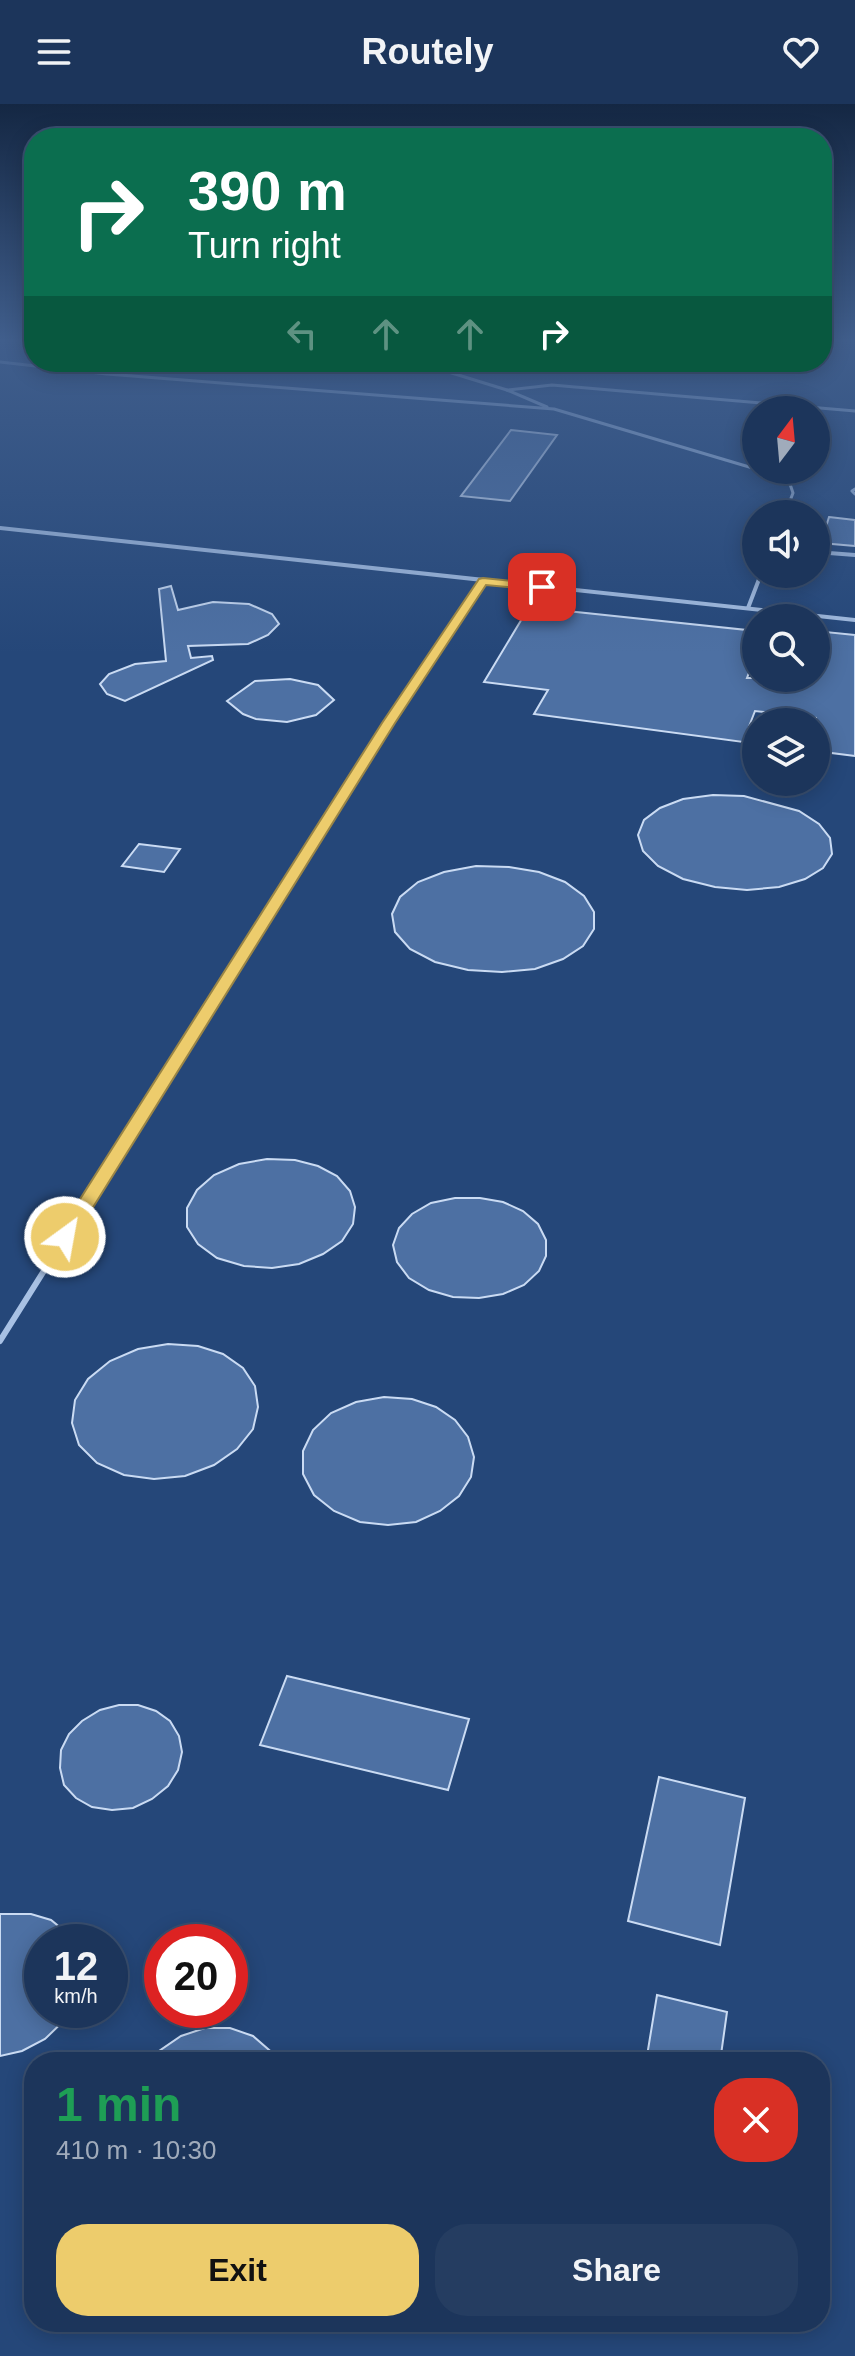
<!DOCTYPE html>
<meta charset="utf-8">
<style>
:root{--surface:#1c355b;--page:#253d61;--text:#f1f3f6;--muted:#a0abbb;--line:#3a5071;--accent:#edcc6c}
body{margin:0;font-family:Arial,sans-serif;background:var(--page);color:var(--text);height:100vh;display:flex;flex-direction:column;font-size:30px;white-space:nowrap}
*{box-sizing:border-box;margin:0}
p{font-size:26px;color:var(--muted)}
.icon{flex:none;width:44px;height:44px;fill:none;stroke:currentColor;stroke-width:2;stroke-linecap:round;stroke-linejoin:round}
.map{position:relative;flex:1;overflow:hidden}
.side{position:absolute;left:24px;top:1948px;width:806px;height:280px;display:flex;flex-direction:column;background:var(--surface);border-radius:32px;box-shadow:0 4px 20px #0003,0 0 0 2px var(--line)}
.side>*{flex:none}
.guide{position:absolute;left:24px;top:24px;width:808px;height:244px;border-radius:32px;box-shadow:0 4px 20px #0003,0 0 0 2px var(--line);background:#0b6e4f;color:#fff;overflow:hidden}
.needle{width:52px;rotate:16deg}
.fabs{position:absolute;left:742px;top:292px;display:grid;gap:16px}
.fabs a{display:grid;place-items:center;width:88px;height:88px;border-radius:50%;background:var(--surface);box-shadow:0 4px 20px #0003,0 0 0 2px var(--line);font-size:40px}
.speed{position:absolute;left:24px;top:1820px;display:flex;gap:16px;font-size:40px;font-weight:700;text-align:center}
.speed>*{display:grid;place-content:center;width:104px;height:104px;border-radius:50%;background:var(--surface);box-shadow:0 4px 20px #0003,0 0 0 2px var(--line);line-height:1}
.speed small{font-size:20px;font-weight:400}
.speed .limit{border:12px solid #d22;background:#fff;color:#111}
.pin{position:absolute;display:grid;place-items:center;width:68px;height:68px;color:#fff;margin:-34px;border-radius:16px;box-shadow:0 4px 12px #0006}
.me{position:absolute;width:88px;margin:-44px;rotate:32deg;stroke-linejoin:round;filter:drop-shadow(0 0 6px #0008)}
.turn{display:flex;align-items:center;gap:28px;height:168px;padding:0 32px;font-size:36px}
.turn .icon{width:104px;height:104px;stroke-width:2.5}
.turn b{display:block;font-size:56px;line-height:68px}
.lanes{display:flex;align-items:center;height:76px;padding:0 32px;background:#0003;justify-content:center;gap:40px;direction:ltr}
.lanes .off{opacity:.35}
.round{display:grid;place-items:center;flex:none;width:84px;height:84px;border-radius:32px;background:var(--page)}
.head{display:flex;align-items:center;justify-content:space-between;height:136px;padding:0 32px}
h1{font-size:48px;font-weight:800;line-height:60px;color:#1e9e55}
.action{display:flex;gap:16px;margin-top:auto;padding:16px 32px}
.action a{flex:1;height:92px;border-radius:32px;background:var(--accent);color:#111;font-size:32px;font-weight:800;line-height:92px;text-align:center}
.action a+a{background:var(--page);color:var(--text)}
header{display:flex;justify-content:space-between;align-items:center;height:104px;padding:0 32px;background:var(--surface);font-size:36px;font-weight:800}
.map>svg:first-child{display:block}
.building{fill:#4d70a3;stroke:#cadbf3;stroke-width:2}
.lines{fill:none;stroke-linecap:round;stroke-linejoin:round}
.lane-far3{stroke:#a8c1e4;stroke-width:3}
.lane-far2{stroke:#a8c1e4;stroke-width:4}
.lane-far1{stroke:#a8c1e4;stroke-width:5}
.lane{stroke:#a8c1e4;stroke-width:6}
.route{fill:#edcc6c;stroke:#9a8546;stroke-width:2}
</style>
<header><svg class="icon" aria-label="menu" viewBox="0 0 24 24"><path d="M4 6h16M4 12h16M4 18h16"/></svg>Routely<svg class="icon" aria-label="heart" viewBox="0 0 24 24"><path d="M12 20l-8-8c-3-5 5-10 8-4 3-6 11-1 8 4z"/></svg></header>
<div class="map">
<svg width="855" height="2252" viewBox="0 0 855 2252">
<rect width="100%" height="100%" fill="#254779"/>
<!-- building -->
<g class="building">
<polygon points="511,326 557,331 510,397 461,392"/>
<polygon points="829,413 855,416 855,442 821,439"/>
<polygon points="171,482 178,506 213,498 249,500 272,510 279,520 268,531 248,540 188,542 191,554 212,552 213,556 125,597 107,590 100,580 109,570 135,560 166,557 159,485"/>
<polygon points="529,503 756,527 756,550 747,574 816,574 816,527 855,531 855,652 816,647 816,614 755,607 743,638 534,610 548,586 484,578"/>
<polygon points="290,575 318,581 334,596 316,611 287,618 256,615 243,610 227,597 255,577"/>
<polygon points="713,691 744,692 799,707 819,720 830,734 832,750 823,764 805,775 779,783 747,786 715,783 683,775 658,762 643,747 638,731 644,716 660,704 683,695"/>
<polygon points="139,740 180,745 164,768 122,762"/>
<polygon points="476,762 509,763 539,768 565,778 584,792 594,808 594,825 583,842 563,855 535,865 502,868 468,866 435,858 410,845 395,828 392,810 400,793 418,778 444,768"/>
<polygon points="267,1055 295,1056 318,1062 337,1072 350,1087 355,1103 353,1120 342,1137 323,1150 299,1160 272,1164 244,1162 217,1154 198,1140 187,1123 187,1104 197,1086 214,1071 239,1060"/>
<polygon points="455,1094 480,1094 503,1098 523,1107 538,1120 546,1136 546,1152 539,1167 524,1181 503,1190 479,1194 453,1193 429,1186 409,1174 397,1158 393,1141 399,1124 412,1110 431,1099"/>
<polygon points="168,1240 198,1242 223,1250 243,1264 255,1282 258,1303 253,1325 237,1345 214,1361 185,1372 154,1375 124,1371 97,1359 79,1341 72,1319 75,1296 88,1275 110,1257 138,1245"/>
<polygon points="384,1293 412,1295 436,1303 455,1316 468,1333 474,1353 471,1373 459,1392 440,1407 416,1418 388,1421 360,1418 334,1407 314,1391 303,1370 303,1347 313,1326 331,1309 356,1298"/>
<polygon points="287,1572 469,1615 448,1686 260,1641"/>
<polygon points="119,1601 138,1601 156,1607 170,1617 179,1632 182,1648 178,1666 168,1682 152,1695 133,1704 112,1706 92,1703 76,1694 64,1681 60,1664 61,1646 69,1630 82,1617 100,1606"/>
<polygon points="659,1673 745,1694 720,1841 628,1817"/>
<polygon points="0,1810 31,1810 51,1816 78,1838 42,1838 42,1906 75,1906 45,1935 22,1947 0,1952"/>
<polygon points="657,1891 727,1908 720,1958 646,1958"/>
<polygon points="205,1924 230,1924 253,1932 283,1958 143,1958 181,1932"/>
</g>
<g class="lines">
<!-- lane-far3 -->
<g class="lane-far3">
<polyline points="0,258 107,270 554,305 756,365"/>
<polyline points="416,258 507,286"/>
<polyline points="547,303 507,286 552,281 855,307"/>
<polyline points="759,366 790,380 793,389 785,410"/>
<polyline points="855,385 852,387 855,390"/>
</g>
<!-- lane-far2 -->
<g class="lane-far2">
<polyline points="0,424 855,516"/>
<polyline points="816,448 855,451"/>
<polyline points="748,504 761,470"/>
<polyline points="381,630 483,477"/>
</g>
<!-- lane-far1 -->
<polyline class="lane-far1" points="207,907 382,628"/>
<!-- lane -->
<polyline class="lane" points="0,1237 208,905"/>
</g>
<!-- sky -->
<linearGradient id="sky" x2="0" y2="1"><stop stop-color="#142743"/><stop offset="0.43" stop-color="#405e8c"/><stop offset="1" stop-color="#405e8c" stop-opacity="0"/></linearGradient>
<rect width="855" height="549" fill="url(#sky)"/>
<!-- route -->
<polygon class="route" points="483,474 542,480 547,483 542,486 486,481 395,619 72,1137 59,1137 56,1133 382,619 479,475"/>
</svg>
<div class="fabs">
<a><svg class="needle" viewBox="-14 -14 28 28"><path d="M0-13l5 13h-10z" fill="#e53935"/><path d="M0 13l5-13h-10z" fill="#a0abbb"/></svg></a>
<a><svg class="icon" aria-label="sound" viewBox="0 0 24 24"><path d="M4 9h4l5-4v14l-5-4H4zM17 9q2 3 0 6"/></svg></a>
<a><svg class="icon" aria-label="search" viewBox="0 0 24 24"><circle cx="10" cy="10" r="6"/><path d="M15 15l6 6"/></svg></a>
<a><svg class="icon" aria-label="layers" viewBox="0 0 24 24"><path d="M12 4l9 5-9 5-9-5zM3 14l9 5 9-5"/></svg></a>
</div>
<div class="speed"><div>12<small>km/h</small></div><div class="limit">20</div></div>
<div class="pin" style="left:542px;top:483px;background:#d93025"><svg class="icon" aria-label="arrive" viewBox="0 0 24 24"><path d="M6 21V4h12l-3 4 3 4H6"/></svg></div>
<svg class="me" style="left:65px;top:1133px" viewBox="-20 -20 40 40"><circle r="17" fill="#edcc6c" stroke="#fff" stroke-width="3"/><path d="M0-11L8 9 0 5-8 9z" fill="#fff"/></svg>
<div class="guide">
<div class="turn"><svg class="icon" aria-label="right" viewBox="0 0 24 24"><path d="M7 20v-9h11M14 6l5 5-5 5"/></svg><div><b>390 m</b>Turn right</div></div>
<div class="lanes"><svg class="icon off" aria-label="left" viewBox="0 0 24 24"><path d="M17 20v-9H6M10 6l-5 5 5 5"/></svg><svg class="icon off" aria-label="ahead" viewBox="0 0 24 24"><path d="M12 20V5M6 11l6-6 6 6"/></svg><svg class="icon off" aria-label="ahead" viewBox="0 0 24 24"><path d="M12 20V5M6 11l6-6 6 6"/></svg><svg class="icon" aria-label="right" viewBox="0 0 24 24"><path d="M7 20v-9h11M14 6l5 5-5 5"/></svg></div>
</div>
<section class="side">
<div class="head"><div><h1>1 min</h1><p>410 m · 10:30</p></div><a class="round" style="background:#d93025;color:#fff"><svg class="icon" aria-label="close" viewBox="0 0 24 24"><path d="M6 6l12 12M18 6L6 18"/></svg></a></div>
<div class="action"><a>Exit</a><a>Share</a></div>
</section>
</div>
